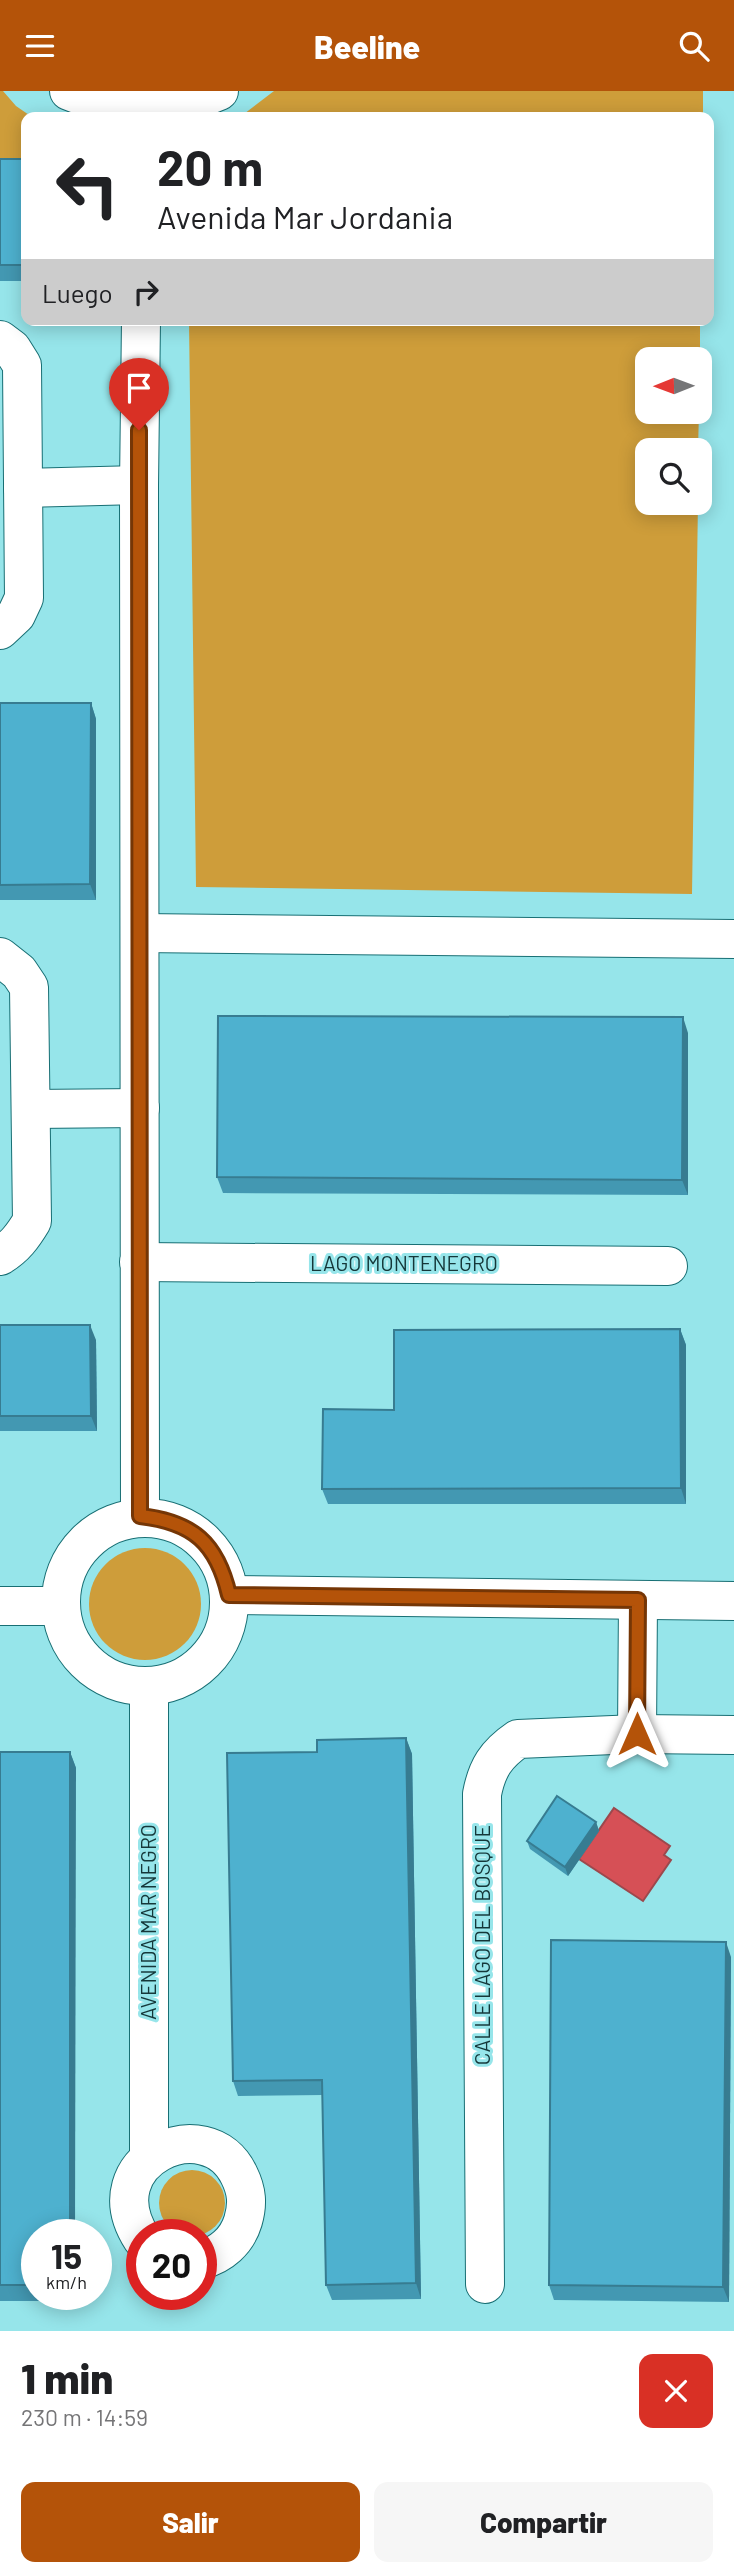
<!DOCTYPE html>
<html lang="es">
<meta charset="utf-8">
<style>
:root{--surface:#fff;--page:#f6f6f6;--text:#202124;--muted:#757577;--accent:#b45309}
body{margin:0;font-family:Barlow,sans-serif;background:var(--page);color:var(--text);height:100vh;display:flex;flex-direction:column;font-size:26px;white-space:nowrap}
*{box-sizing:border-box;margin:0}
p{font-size:23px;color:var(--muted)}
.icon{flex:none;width:38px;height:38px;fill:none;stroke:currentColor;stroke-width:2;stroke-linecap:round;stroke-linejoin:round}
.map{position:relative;height:2240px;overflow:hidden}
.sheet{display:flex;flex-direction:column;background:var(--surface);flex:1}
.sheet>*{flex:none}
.hud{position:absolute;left:21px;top:21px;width:693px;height:214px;border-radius:14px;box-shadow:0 4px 18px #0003;background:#fff;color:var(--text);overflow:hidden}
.needle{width:46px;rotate:269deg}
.buttons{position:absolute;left:635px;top:256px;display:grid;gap:14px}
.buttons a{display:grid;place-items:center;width:77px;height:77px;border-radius:14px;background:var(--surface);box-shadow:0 4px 18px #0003;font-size:35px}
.speed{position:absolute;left:21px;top:2128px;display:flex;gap:14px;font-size:35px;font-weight:700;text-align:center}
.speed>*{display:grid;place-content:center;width:91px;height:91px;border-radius:50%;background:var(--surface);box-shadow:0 4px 18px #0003;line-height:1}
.speed small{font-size:18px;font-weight:400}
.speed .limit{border:10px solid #d22;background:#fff;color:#111}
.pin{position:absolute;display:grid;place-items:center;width:60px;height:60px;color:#fff;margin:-72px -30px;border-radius:50% 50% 50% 0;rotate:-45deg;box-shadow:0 0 7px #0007}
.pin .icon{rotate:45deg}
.me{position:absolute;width:77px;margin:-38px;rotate:0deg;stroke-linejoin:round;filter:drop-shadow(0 0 5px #0008)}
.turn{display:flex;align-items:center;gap:24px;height:147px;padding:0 21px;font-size:32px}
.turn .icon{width:91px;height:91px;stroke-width:2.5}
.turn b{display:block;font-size:49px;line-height:60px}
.then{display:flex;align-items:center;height:66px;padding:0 21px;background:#0003;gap:14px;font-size:26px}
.round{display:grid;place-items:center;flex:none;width:74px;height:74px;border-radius:14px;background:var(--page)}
.headline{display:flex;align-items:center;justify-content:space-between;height:119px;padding:0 21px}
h1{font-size:42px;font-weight:800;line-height:52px}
.action{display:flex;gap:14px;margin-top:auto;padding:14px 21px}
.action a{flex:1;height:80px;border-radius:14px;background:var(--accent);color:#fff;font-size:28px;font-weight:800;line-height:80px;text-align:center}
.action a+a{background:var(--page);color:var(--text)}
header{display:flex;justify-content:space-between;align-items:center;height:91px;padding:0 21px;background:var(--accent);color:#fff;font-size:32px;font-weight:800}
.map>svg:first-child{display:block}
.green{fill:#ce9d3a}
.water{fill:#d65056;stroke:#9c484d;stroke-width:2}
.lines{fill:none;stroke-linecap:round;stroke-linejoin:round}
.minor-casing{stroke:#186f74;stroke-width:40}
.minor{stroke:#fff;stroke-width:38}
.wall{fill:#4398b2}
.shaded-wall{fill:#377c91}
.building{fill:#4eb1cf;stroke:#377c91;stroke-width:2}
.route-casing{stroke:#753606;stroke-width:18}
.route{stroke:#b45309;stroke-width:12}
.labels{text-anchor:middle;stroke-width:6;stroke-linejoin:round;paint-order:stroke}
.street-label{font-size:21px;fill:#153739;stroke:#96e5ea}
</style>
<header><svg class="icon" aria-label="menu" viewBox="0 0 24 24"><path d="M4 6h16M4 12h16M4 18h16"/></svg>Beeline<svg class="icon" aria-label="search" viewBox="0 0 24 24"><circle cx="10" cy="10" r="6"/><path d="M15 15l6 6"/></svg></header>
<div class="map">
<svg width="734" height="2240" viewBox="0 0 734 2240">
<rect width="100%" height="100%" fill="#96e5ea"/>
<!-- green -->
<g class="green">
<polygon points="0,0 3,0 16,15 32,26 26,26 26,83 0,83"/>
<polygon points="274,0 703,0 703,26 240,26"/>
<polygon points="189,229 700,229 700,268 648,268 648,320 699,320 698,359 648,359 648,411 698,411 692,803 196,796"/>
<circle cx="145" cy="1513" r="56"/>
<circle cx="192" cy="2112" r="33"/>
</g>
<!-- water -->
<polygon class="water" points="614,1717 670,1755 664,1764 671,1769 643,1810 579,1768"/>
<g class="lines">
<defs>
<g id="minor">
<path d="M69,0C128,24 160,25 219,0"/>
<polyline points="0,249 12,258 22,274 24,507 16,524 0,539"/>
<polyline points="23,397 139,394"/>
<polyline points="140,842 734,848"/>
<path d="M0,866L19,881L29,896L32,1130C23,1145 15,1156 0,1165"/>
<polyline points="31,1018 140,1017"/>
<polyline points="139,1171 668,1175"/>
<polyline points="140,1425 139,394 141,229"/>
<circle cx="145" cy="1511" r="84"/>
<polyline points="229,1504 734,1510"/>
<polyline points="0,1515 60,1515"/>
<polyline points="637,1643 638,1509"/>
<polyline points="149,2067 149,1596"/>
<path d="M142,2148C91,2069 207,2017 239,2084C247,2100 248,2113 243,2130C237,2150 221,2164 201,2169"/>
<path d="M485,2193L482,1703C487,1677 496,1663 518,1648L637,1643L734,1644"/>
</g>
</defs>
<!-- minor casing -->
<use href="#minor" class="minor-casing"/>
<!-- minor -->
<use href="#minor" class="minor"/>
</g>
<!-- wall -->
<g class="wall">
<rect x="0" y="68" width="26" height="122"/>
<polygon points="0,612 91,612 96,628 96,809 0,809"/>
<polygon points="688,942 688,1104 223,1102 217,1086"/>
<polygon points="0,1234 96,1249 97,1340 0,1340"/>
<polygon points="680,1238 686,1254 686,1413 328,1413 322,1398 394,1319"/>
<polygon points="406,1647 412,1663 421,2208 332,2209 326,2194 323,2004 238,2005 233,1990 317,1661"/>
<polygon points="0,1661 70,1661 76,1677 37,2144 37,2203 75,2203 75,2210 0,2210"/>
<polygon points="596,1731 599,1740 568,1785 530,1758 527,1750"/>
<polygon points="731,1866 729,2211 554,2209 549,2194"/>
</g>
<!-- shaded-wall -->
<g class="shaded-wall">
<polygon points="91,612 96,628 96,809 90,793"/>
<polygon points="683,926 688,942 688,1104 682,1089"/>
<polygon points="90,1234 96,1249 97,1340 91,1325"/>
<polygon points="680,1238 686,1254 686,1413 681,1397"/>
<polygon points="406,1647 412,1663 421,2208 416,2192"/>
<polygon points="70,1661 76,1677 75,2144 70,2144"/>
<polygon points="596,1731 599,1740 568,1785 565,1776"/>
<polygon points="726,1851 731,1866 729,2211 723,2196"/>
</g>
<!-- building -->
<g class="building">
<rect x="0" y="68" width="26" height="106"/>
<polygon points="0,612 91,612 90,793 0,794"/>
<polygon points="218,925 683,926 682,1089 217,1086"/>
<polygon points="0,1234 90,1234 91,1325 0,1325"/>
<polygon points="680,1238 681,1397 322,1398 323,1318 394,1319 394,1239"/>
<polygon points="406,1647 416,2192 326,2194 322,1989 233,1990 227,1662 317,1661 317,1649"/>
<polygon points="0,1661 70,1661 70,2144 37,2144 37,2194 0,2194"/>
<polygon points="557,1705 596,1731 565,1776 527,1750"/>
<polygon points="551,1849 726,1851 723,2196 549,2194"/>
</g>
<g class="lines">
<defs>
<path id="route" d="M139,339L140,1425C193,1431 217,1452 229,1504L638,1509L637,1643"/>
</defs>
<!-- route casing -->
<use href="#route" class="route-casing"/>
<!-- route -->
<use href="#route" class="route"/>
</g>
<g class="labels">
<!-- street labels -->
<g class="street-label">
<text x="404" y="1180">LAGO MONTENEGRO</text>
<text transform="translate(149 1831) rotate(-90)" y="7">AVENIDA MAR NEGRO</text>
<text transform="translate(483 1854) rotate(-90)" y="7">CALLE LAGO DEL BOSQUE</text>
</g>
</g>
</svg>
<div class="buttons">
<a><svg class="needle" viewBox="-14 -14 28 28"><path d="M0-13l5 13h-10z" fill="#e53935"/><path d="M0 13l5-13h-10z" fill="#757577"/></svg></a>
<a><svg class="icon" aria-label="search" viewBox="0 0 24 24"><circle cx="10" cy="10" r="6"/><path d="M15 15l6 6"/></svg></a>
</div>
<div class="speed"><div>15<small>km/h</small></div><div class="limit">20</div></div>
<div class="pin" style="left:139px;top:339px;background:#d93025"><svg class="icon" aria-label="arrive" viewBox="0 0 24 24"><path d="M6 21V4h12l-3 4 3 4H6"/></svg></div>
<svg class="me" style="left:637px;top:1643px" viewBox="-20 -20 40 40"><path d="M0-17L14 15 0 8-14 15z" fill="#b45309" stroke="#fff" stroke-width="4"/></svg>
<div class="hud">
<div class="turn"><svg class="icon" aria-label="left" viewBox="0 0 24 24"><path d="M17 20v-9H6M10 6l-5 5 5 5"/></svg><div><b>20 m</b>Avenida Mar Jordania</div></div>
<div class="then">Luego<svg class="icon" aria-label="right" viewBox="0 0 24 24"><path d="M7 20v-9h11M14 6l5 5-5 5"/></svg></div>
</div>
</div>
<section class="sheet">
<div class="headline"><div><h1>1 min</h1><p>230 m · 14:59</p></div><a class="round" style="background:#d93025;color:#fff"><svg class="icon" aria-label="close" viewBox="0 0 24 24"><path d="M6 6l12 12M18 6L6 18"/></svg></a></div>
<div class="action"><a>Salir</a><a>Compartir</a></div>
</section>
